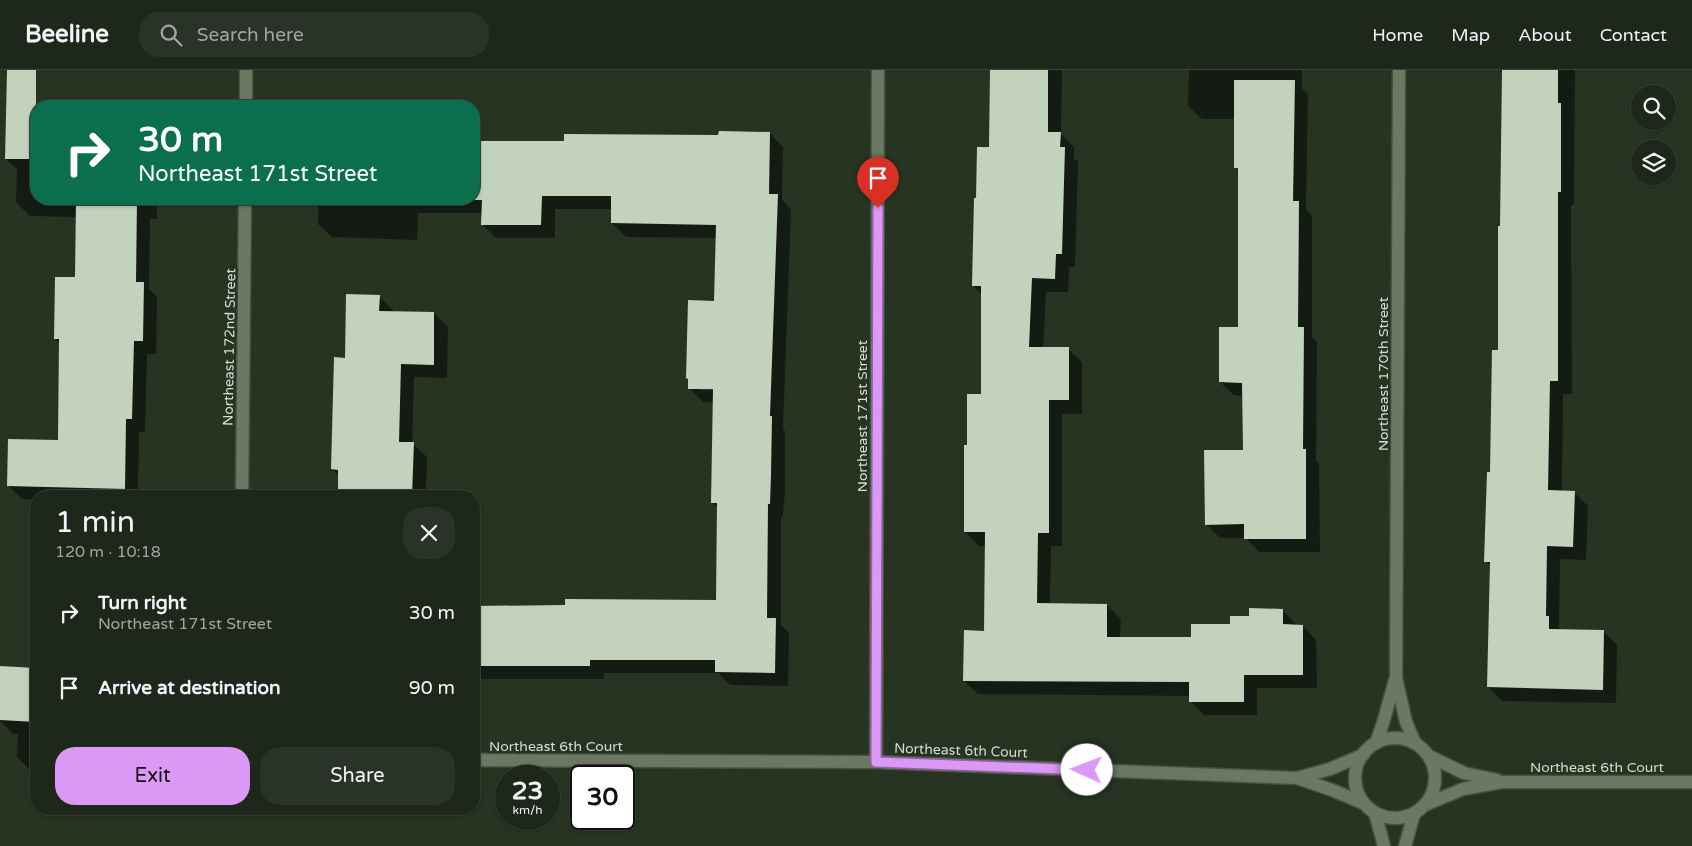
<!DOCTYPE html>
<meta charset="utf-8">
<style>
:root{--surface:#1d271a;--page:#2a3327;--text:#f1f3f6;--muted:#a0a5a2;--line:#3b4439;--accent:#db99f5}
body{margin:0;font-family:"Varela Round",sans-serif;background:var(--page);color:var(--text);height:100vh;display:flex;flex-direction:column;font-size:19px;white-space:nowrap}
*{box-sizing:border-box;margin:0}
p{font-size:16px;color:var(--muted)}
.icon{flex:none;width:28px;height:28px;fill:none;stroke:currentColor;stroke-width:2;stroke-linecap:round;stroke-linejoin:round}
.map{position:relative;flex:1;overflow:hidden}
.panel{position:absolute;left:30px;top:420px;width:450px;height:325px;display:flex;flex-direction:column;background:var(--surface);border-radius:20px;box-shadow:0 1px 4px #0004,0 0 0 1px var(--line)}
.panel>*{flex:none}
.top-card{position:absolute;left:30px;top:30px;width:450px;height:105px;border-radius:20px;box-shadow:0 1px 4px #0004,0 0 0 1px var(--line);background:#0b6e4f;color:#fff;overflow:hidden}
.fabs{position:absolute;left:1631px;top:15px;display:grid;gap:10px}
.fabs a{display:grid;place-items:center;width:45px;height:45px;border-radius:50%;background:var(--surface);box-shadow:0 1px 4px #0004,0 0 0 1px var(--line);font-size:25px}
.speed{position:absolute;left:495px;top:695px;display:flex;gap:10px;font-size:25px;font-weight:700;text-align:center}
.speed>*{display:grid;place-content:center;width:65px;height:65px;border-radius:50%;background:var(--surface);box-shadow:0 1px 4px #0004,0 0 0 1px var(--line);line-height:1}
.speed small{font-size:12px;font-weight:400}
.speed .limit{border:2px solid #111;border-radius:8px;background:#fff;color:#111}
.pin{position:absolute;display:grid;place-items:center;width:42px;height:42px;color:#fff;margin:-51px -21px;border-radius:50% 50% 50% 0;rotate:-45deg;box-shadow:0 0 5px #0007}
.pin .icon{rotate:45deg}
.me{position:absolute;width:55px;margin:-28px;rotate:272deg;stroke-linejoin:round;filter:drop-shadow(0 0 4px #0008)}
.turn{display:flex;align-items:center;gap:18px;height:105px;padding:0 25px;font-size:22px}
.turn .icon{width:65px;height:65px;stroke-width:2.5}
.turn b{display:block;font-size:35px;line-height:42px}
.round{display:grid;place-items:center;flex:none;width:52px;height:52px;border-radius:20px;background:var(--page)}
.overview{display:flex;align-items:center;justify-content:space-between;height:85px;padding:0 25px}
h1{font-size:30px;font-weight:600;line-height:38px}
.cta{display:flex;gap:10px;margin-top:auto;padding:10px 25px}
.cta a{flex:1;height:58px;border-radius:20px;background:var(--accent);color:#111;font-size:20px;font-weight:600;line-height:58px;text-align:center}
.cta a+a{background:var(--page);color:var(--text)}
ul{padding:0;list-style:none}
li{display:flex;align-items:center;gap:15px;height:75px;padding:0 25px}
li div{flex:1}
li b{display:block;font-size:19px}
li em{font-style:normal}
header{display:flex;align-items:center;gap:30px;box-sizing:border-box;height:70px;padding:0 25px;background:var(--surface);border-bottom:1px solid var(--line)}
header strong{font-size:24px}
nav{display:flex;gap:28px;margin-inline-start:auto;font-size:18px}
.search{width:350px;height:45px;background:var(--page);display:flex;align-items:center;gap:12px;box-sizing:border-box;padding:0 18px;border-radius:20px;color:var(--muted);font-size:19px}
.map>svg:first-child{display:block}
.shadow{fill:#0007;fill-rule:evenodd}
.building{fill:#c3d2bc}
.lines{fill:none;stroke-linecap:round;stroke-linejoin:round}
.minor-casing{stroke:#475141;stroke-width:15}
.minor{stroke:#6a7864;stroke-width:12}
.route-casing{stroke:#8e639f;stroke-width:12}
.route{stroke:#db99f5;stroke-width:9}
.labels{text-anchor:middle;stroke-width:5;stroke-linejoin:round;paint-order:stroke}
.street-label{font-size:14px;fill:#d4dcd0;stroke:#273422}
</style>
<header>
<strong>Beeline</strong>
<div class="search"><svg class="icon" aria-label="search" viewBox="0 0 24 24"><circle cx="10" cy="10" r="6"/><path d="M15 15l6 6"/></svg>Search here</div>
<nav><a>Home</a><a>Map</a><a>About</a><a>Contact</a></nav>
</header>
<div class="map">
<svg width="1692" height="776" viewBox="0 0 1692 776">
<rect width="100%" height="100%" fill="#273422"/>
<!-- shadow -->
<g class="shadow">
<polygon points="991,0 1062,0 1061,64 1074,77 1074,88 1078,92 1075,197 1069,197 1068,222 1046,222 1043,279 1068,279 1082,292 1082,344 1062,344 1062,476 1051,476 1050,534 1107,535 1121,549 1120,568 1192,568 1251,547 1282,540 1296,554 1296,556 1303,556 1316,570 1317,618 1257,618 1257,645 1204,645 1190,631 1190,626 978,624 964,611 985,562 986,476 979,476 965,462 968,377 982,325 982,225 973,215 977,129 990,78"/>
<polygon points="1189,0 1302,0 1302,19 1308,25 1306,140 1312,146 1312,267 1317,272 1316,391 1319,394 1320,482 1259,482 1246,468 1220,468 1206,454 1244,381 1244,326 1234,325 1220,312 1239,258 1239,101 1235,97 1235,49 1202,49 1188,36"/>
<polygon points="1499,0 1575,0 1574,135 1571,135 1572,324 1563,324 1562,422 1574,422 1588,436 1586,490 1560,489 1559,558 1562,561 1603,561 1617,575 1616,633 1502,631 1488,617 1491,496 1485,491 1499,281 1502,157 1504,5"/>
<polygon points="7,33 103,36 36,36 36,129 157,129 157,149 150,149 149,219 157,227 156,284 147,284 145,362 139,362 138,426 36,426 36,430 22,429 9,416 59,371 61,274 55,269 77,209 77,147 30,146 16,132 17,99 6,89"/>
<path d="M770,63L783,77L782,130L791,139L783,359L785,361V419L783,447H781V555L789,563L788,616L730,615L718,603H604V609H474V537H566L717,532L718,438L712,433L714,332H703L689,318V311L687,308L716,232L717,168L626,167L612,153V139H555V168H496L482,154V143H418L417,170L332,167L318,154L319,129H474V72L565,73ZM699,318H719V321L699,320Z"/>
<polygon points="379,226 393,240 393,242 434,243 448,257 447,308 414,307 412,373 427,387 426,426 339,426 339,406 332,399 346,289"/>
<polygon points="35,483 36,483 36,532 34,529"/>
<polygon points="1,598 36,599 36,701 31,701 17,687 18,664 13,664 0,651"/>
</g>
<!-- building -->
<g class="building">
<polygon points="7,0 36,0 36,89 5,89"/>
<polygon points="990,0 1048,0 1048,62 1061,62 1060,77 1065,77 1062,184 1056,184 1055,209 1032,208 1029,277 1069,277 1069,330 1049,330 1049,463 1038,463 1037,533 1107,534 1107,567 1191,567 1191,554 1230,554 1230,546 1249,546 1249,538 1283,539 1283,554 1303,555 1303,605 1244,605 1244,632 1189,632 1189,612 963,611 964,560 984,561 985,462 964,462 964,375 967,375 967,324 981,324 981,216 972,216 974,128 976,128 977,77 989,77"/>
<polygon points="1502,0 1558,0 1558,33 1561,33 1561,122 1558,122 1558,311 1550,311 1548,420 1575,421 1573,477 1547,476 1546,546 1549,546 1549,559 1604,560 1603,620 1487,617 1490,492 1484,492 1487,402 1490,402 1492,280 1498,280 1498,156 1500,156"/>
<polygon points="1234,10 1295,10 1293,131 1299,131 1298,257 1304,257 1303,379 1306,379 1306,469 1244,469 1244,454 1205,455 1204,380 1243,380 1242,313 1219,312 1219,257 1238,257 1238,98 1234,98"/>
<polygon points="719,61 770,62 769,124 778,124 770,346 772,346 771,405 770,434 768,434 767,548 776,548 775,603 715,602 715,590 590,590 590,596 474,596 474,536 565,535 565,529 716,530 717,433 711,433 713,319 688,319 688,309 686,308 688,230 714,231 716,155 611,153 611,126 542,126 541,155 481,155 482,130 474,130 474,71 564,71 564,64 718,65"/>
<polygon points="76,129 137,129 136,212 144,212 143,271 134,271 132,349 126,349 125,419 7,416 8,369 58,370 59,269 54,269 55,207 75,207"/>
<polygon points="346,224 380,225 379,241 434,242 434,295 401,294 399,372 414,372 412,426 338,426 338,400 331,399 334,287 345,288"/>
<polygon points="0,596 36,598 36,652 0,650"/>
</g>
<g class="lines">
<defs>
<g id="minor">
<polyline points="1399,0 1396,608 1406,652 1415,673"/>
<polyline points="246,36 246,0"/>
<polyline points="242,426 245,129"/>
<circle cx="1395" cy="708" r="40"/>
<polyline points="1376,673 1383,653 1395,610"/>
<polyline points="1429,686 1464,703 1497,710"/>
<polyline points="474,690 876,692 1297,708 1332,720 1363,733"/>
<polyline points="876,692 878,0"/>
<polyline points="1297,708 1330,699 1363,685"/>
<polyline points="1427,734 1463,719 1502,712 1692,712"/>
<polyline points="1375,743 1384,776"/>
<polyline points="1405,776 1414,744"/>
</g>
</defs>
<!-- minor casing -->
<use href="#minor" class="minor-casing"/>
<!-- minor -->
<use href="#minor" class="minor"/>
</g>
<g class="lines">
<defs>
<polyline id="route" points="878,138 876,692 1087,700"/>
</defs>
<!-- route casing -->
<use href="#route" class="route-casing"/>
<!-- route -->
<use href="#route" class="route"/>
</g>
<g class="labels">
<!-- street labels -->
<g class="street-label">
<text transform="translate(229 277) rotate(-89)" y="5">Northeast 172nd Street</text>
<text transform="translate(1383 304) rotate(-90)" y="5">Northeast 170th Street</text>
<text transform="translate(862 346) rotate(-90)" y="5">Northeast 171st Street</text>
<text x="556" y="681">Northeast 6th Court</text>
<text transform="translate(961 680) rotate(2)" y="5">Northeast 6th Court</text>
<text x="1597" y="702">Northeast 6th Court</text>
</g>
</g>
</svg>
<div class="fabs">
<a><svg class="icon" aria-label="search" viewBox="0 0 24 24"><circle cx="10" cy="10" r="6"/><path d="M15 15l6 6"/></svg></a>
<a><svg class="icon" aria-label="layers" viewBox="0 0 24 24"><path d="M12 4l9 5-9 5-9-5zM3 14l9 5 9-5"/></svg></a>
</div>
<div class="speed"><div>23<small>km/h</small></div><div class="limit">30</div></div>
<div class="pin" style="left:878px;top:138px;background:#d93025"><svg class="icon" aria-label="arrive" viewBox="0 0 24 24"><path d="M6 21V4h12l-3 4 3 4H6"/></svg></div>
<svg class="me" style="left:1087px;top:700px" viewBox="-20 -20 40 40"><circle r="19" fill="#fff"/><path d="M0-13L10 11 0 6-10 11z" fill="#db99f5"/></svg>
<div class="top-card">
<div class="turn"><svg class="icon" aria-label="right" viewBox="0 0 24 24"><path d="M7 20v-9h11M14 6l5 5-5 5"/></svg><div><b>30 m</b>Northeast 171st Street</div></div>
</div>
<section class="panel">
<div class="overview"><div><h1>1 min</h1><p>120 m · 10:18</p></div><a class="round"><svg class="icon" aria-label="close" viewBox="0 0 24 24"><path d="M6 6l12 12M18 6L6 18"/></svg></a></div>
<ul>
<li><svg class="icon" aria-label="right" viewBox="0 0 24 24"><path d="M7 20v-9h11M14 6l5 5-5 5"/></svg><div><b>Turn right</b><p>Northeast 171st Street</p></div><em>30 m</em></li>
<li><svg class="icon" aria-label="arrive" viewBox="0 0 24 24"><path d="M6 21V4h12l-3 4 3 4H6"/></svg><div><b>Arrive at destination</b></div><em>90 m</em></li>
</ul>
<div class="cta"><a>Exit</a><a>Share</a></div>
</section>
</div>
